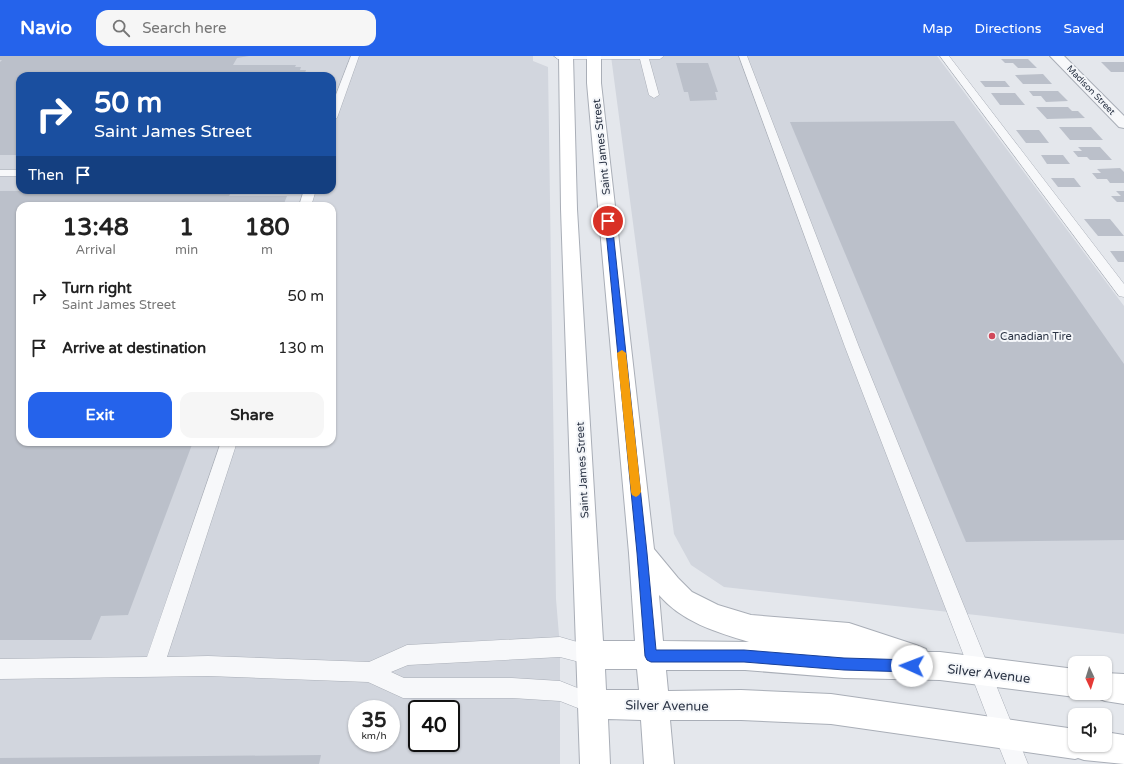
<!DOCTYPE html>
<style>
:root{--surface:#fff;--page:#f6f6f6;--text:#222;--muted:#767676;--accent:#2563eb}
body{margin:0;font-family:"Varela Round",sans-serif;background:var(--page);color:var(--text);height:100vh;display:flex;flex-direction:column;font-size:15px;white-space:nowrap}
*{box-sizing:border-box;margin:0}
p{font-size:13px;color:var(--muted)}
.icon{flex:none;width:22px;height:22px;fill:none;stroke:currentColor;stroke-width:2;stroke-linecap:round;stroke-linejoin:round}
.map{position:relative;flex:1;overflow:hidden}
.drawer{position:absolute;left:16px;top:146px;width:320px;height:244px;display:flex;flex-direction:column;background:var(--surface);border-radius:12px;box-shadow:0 1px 3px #0004}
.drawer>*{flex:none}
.hud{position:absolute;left:16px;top:16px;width:320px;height:122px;border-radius:12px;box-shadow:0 1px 3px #0004;background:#1a4fa0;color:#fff;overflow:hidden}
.needle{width:26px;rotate:176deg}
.fabs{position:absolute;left:1068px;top:600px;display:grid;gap:8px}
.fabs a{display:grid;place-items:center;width:44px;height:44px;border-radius:8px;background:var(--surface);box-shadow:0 1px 3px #0004;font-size:20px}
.speed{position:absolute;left:348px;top:644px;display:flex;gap:8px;font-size:20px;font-weight:700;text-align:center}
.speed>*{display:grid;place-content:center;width:52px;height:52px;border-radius:50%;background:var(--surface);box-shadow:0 1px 3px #0004;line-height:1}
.speed small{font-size:10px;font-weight:400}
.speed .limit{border:2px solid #111;border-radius:6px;background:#fff;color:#111}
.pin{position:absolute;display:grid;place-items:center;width:34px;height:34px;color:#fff;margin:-17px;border:2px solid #fff;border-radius:50%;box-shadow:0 1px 4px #0007}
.me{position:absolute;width:44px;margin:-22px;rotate:272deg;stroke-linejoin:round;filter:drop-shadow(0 0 3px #0008)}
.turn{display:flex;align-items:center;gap:14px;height:84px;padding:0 12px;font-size:18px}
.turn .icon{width:52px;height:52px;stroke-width:2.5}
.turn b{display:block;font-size:28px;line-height:34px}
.then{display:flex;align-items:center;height:38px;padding:0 12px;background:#0003;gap:8px;font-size:15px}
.eta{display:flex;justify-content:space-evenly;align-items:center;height:68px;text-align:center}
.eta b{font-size:24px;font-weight:700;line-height:28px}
.cta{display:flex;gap:8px;margin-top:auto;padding:8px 12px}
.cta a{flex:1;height:46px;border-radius:12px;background:var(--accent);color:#fff;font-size:16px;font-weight:700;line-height:46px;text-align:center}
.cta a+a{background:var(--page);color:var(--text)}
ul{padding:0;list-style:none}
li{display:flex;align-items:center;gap:12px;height:52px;padding:0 12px}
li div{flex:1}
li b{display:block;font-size:15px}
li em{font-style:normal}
header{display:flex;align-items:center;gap:24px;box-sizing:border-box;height:56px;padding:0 20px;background:var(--accent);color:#fff}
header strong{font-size:19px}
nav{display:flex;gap:22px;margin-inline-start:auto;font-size:14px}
.search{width:280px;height:36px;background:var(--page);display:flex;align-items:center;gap:10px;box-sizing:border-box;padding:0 14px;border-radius:12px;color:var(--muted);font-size:15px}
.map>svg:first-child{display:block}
.built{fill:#d2d6de;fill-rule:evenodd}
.building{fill:#bbc0ca}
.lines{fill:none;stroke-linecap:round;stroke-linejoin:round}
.lane-casing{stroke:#a9aeb7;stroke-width:1}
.street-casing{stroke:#a9aeb7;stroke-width:2}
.secondary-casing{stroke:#a9aeb7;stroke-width:2}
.lane{fill:#f7f8fa;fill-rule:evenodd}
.street{fill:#f7f8fa;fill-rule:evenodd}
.secondary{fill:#fff;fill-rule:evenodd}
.route{fill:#2563eb;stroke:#184099}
.slow{fill:#f59e0b}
.poi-dot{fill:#d1495b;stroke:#f4f6f9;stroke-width:1.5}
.labels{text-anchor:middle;stroke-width:4;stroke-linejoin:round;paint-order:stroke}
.far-street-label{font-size:9px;fill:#2b3445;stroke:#f4f6f9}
.street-label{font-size:11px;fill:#2b3445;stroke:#f4f6f9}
.poi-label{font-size:11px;fill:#2b3445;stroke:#f4f6f9;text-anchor:start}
.near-street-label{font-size:13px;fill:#2b3445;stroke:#f4f6f9}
</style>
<header>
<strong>Navio</strong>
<div class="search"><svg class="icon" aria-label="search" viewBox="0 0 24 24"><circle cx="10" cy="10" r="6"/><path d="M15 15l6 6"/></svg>Search here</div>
<nav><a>Map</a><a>Directions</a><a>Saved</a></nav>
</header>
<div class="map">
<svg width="1124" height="708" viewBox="0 0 1124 708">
<rect width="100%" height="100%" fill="#e4e7ec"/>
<!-- built -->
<g class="built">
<path d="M0,0H533V5L548,11L556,543L560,591V708H0ZM20,20H332V134H20ZM20,150H332V386H20ZM357,653H391V687H357ZM417,653H451V687H417Z"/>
<polygon points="611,0 937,0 1124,250 1124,578 985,560 724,531 691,509 674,478"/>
</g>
<!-- building -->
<g class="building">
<polygon points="0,0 249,0 237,2 233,9 296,9 295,11 301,11 300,14 306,14 305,17 309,17 308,20 20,20 20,99 0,99 0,6 2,4 0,4"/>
<polygon points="1001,3 1028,3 1037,12 1018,12 1013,7 1005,7"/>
<polygon points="1101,6 1124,6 1124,16 1111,16"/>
<polygon points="676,7 708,7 718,36 715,36 717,44 690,45 688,36 684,36"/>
<polygon points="1043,18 1052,28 1023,28 1015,19"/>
<polygon points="980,25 1005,25 1010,31 985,31"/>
<polygon points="1029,35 1058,35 1068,45 1046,46 1041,40 1033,40"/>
<polygon points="991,37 1015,37 1025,49 1000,49"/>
<polygon points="1036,51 1068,51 1072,55 1078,55 1085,62 1047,63"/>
<polygon points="954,65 1124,308 1124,484 966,486 790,66"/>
<polygon points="1059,71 1091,71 1103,84 1070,84"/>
<polygon points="1016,74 1039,74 1049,87 1026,87"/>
<polygon points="1078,91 1100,91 1112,104 1090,104 1087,101 1078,101 1073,95 1082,95"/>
<polygon points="1041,99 1063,99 1070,108 1047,108"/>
<polygon points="1120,112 1124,116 1124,127 1110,127 1107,123 1097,123 1092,117 1101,117 1097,113"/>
<polygon points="1051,122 1074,122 1081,131 1058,131"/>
<polygon points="178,134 232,134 229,140 287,140 283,150 20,150 20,386 193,386 128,559 101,560 91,584 0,584 0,135"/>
<polygon points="1116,135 1124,135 1124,146 1117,146 1111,140 1121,140"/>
<polygon points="1084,163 1110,163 1124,180 1098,180"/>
<polygon points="1110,195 1124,195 1124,206 1118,206"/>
<polygon points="321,699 319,708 0,708 0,702"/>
</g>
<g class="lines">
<defs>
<g id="lane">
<polygon points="351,0 359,0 337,62 332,65 332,49"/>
<polygon points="554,0 664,0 660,3 649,3 659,39 654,42 649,39 640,3 558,3"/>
<polygon points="739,0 747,0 859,291 1028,708 1006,708 994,678 845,291"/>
<polygon points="940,0 949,0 1124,228 1124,241 1119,240"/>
<rect x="0" y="114" width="20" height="6"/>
<polygon points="304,134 316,134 311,150 299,150"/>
<polygon points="221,386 237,386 167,601 208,600 369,606 407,589 560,581 598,592 601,599 598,606 591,609 560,601 408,609 391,616 404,622 512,622 560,625 600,641 603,648 600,655 593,658 560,645 512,642 403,642 368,626 208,620 0,623 0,603 147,601"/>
</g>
<polygon id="street" points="1050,0 1064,0 1124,60 1124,72 1119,71"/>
<g id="secondary">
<path d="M559,0H573L577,153L603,585H635L629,497L587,27V0H601V27L654,493L678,522L692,536L718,549L751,559L849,567L916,589L926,593L927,596H940L1075,613V637H1085L1075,641L940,624L844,622L745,614H666L668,635L741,634L831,638L1075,673V689H1105V676L1124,679V708L1084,704L1078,702L1075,703L831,668L741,664H670L674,708H644L641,664L608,663L610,708H580L561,153ZM659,539C682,566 716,576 749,586L663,585ZM605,613H637L639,634H606Z"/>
<polygon points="1105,617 1124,618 1124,648 1105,645 1095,641 1093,637 1105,637"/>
</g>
</defs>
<!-- lane casing -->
<use href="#lane" class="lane-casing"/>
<!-- street casing -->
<use href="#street" class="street-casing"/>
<!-- secondary casing -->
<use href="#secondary" class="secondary-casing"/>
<!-- lane -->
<use href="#lane" class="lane"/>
<!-- street -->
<use href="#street" class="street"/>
<!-- secondary -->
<use href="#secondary" class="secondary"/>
</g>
<!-- route -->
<polygon class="route" points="608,163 612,165 647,497 656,594 744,594 844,602 912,604 916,606 918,610 916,614 912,616 844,614 744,606 651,606 647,604 645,600 637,497 605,165"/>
<!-- slow -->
<polygon class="slow" points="622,294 626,297 641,436 639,439 636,441 632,439 631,436 617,297"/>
<!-- markers -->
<circle class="poi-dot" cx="992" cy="280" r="4"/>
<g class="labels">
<!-- far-street labels -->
<g class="far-street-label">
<text transform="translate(1091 34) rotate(46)" y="3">Madison Street</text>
</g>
<!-- street labels -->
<g class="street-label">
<text transform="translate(601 91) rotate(-96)" y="4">Saint James Street</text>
<text transform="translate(582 414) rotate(-93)" y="4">Saint James Street</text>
</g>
<!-- poi labels -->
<g class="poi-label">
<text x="1000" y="284">Canadian Tire</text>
</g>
<!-- near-street labels -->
<g class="near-street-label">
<text transform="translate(989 617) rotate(7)" y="5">Silver Avenue</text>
<text transform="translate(667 649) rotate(1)" y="5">Silver Avenue</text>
</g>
</g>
</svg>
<div class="fabs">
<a><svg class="needle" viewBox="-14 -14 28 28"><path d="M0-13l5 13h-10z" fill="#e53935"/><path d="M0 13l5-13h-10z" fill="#767676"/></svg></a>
<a><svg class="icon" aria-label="sound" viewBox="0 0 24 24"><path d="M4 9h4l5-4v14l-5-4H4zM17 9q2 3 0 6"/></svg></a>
</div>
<div class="speed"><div>35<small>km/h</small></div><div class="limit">40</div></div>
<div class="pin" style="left:608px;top:165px;background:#d93025"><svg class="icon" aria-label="arrive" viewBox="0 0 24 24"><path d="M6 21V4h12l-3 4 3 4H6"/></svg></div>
<svg class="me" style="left:912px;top:610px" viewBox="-20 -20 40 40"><circle r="19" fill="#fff"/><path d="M0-13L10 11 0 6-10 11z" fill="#2563eb"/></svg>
<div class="hud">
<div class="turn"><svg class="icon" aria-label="right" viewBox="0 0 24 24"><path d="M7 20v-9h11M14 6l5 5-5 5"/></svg><div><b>50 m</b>Saint James Street</div></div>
<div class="then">Then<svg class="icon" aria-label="arrive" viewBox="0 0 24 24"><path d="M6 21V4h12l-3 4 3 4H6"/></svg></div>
</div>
<section class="drawer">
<div class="eta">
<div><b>13:48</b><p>Arrival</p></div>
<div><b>1</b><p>min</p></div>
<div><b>180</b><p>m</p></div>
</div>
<ul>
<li><svg class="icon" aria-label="right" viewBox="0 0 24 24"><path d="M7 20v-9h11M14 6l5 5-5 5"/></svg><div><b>Turn right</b><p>Saint James Street</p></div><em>50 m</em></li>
<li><svg class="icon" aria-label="arrive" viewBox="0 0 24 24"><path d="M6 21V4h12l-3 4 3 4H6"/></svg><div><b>Arrive at destination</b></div><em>130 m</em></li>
</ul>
<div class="cta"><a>Exit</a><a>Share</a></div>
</section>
</div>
